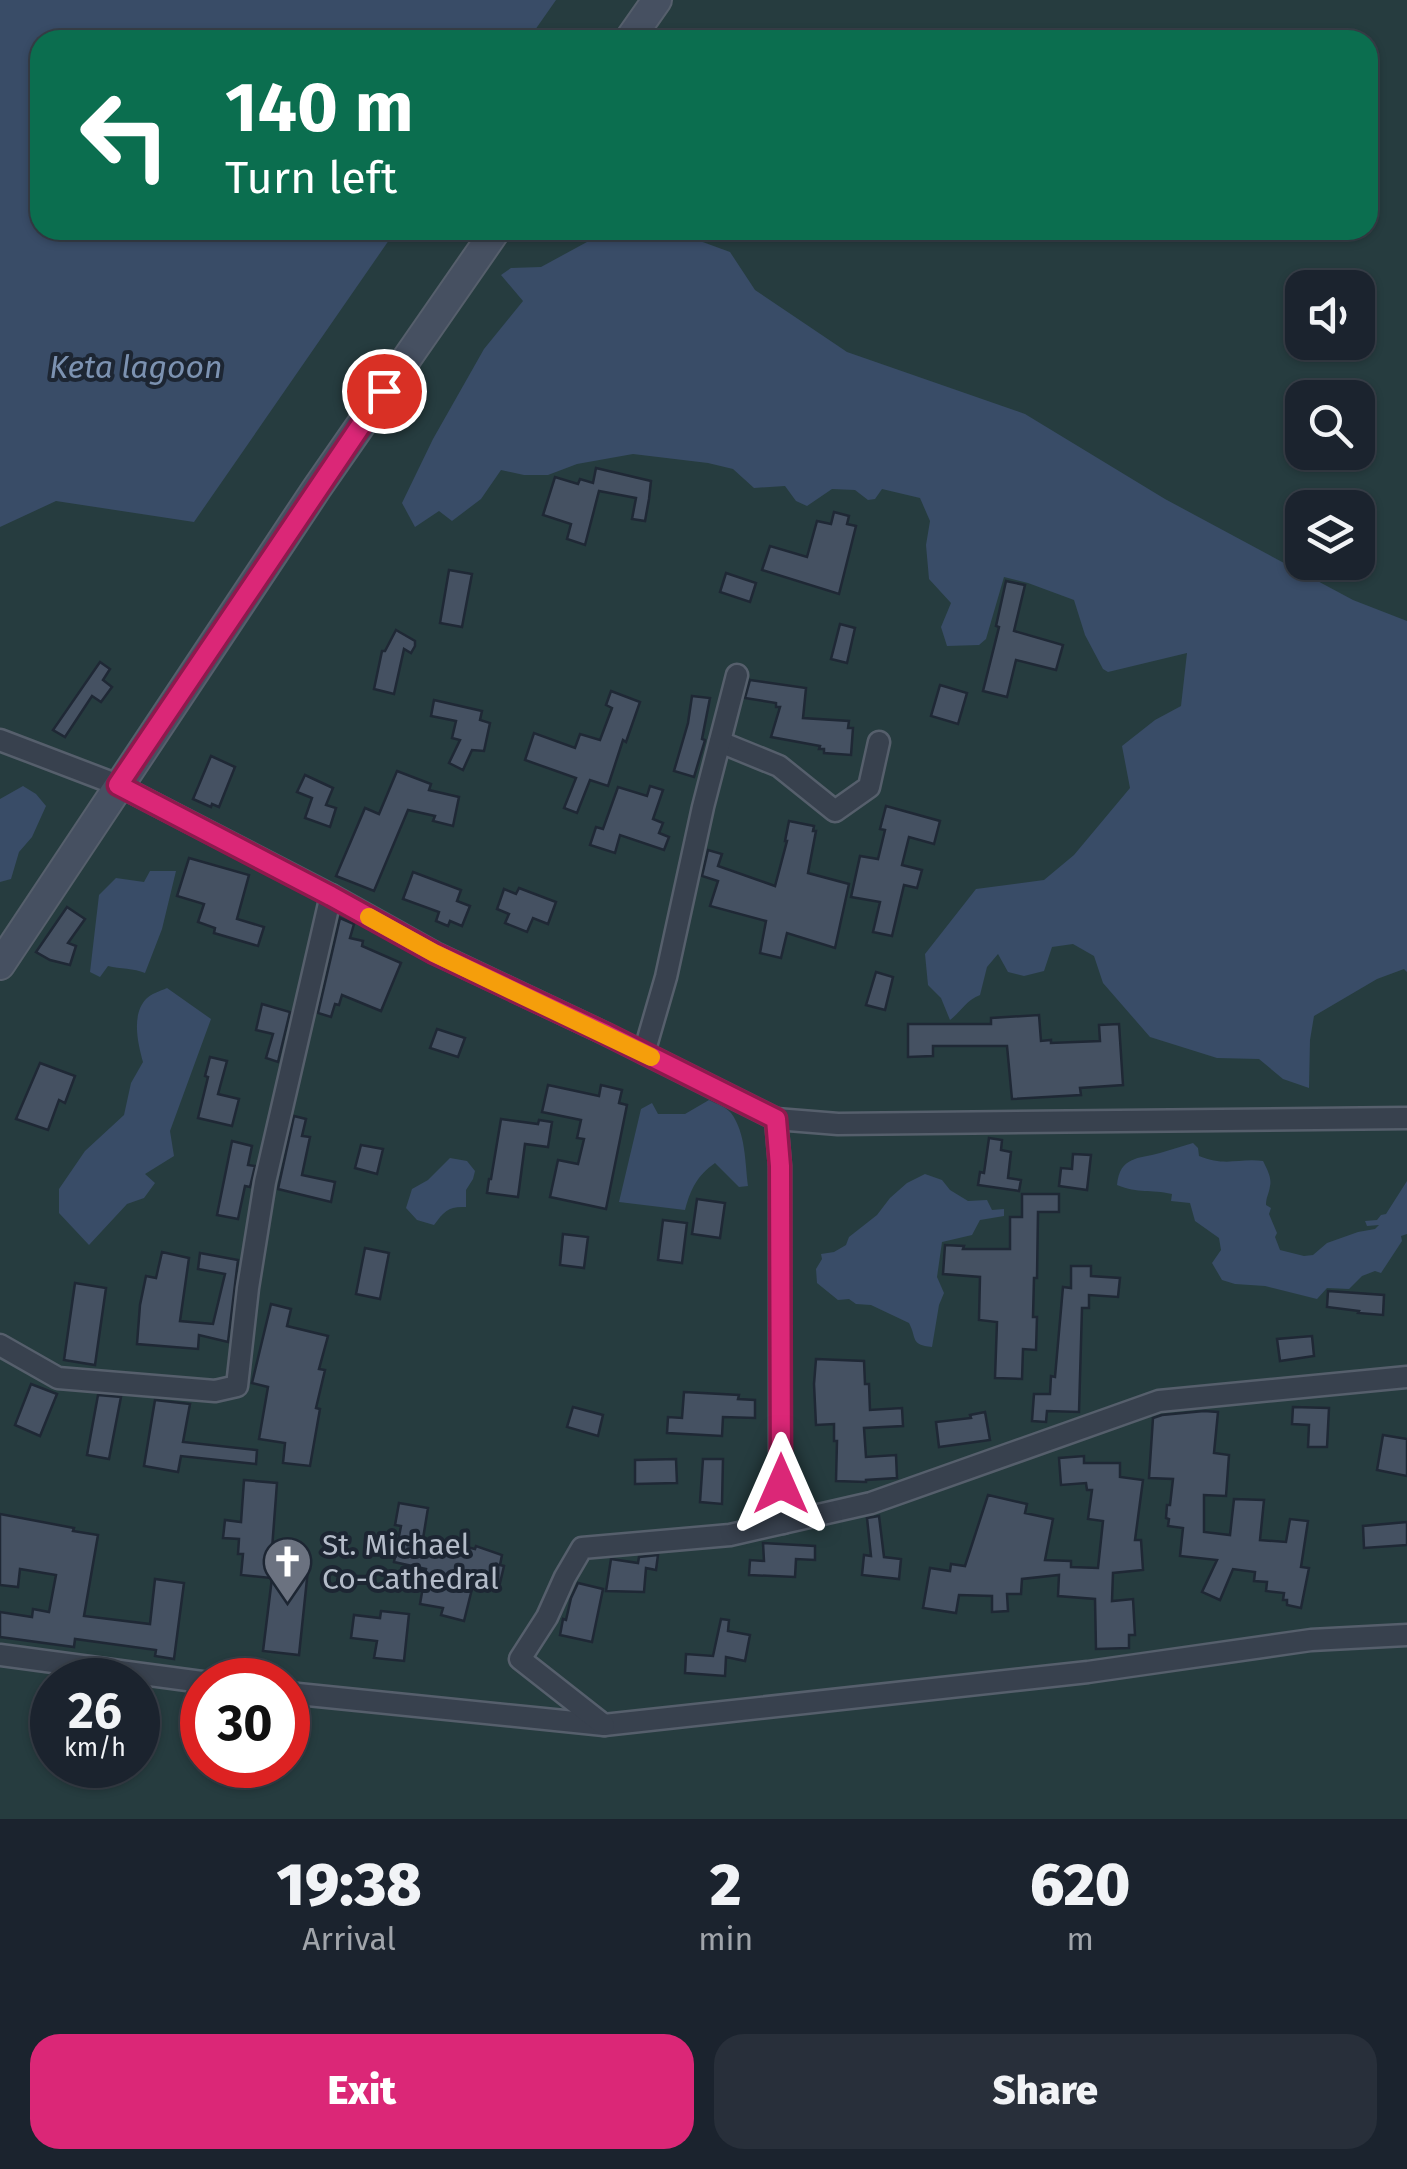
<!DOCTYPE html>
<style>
:root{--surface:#1b232e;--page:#282f3a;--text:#f1f3f6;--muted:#a0a4aa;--line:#39404a;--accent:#db2777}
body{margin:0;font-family:"Fira Sans",sans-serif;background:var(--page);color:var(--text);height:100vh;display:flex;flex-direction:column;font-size:38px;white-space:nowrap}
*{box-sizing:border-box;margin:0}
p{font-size:32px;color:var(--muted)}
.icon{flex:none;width:55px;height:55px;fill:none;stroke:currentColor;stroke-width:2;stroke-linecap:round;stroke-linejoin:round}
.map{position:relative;height:1819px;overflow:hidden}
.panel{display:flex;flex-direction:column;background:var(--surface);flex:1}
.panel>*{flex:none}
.hud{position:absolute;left:30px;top:30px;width:1348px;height:210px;border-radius:30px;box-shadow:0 2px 8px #0004,0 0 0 2px var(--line);background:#0b6e4f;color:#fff;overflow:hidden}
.fabs{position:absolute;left:1285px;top:270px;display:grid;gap:20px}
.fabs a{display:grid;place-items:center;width:90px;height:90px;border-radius:20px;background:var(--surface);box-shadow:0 2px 8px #0004,0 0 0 2px var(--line);font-size:50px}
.speed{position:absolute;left:30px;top:1658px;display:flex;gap:20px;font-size:50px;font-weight:700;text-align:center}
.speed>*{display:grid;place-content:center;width:130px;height:130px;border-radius:50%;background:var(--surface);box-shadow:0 2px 8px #0004,0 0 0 2px var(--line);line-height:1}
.speed small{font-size:25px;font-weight:400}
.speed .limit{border:15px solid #d22;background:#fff;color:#111}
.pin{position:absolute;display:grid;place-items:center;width:85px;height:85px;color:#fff;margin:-42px;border:5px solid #fff;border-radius:50%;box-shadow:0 2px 10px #0007}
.me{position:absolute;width:110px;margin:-55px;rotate:0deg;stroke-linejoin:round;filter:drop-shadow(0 0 8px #0008)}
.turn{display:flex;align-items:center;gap:35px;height:210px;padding:0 30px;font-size:45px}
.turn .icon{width:130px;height:130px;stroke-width:2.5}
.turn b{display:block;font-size:70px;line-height:85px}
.eta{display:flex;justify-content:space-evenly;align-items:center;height:170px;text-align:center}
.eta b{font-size:60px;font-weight:800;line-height:70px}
.primary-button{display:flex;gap:20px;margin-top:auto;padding:20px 30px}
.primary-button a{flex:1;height:115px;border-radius:30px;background:var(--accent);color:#fff;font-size:40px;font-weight:800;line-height:115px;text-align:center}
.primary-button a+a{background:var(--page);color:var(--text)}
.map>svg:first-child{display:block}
.green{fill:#263c3f;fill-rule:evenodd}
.water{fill:#394c67}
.building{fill:#455162;stroke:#1f2835;stroke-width:2.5}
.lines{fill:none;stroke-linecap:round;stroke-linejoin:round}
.minor-casing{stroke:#565f6c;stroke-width:25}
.secondary-casing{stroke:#565f6c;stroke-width:32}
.minor{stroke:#38414e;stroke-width:20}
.secondary{stroke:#465061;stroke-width:28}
.route-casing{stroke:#8e194d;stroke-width:25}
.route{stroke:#db2777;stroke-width:18}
.slow{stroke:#f59e0b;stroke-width:18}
.labels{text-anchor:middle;stroke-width:8;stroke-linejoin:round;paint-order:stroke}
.poi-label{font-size:30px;fill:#b4bcc9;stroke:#1d2633;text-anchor:start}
.water-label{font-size:32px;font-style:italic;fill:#7c92b1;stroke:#1d2633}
</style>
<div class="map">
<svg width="1407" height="1819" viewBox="0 0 1407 1819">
<rect width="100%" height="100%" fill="#242f3e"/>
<!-- green -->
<path class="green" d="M0,0H1407V1819H0ZM40,40H1368V230H40ZM1302,288H1358V342H1302ZM1302,398H1358V452H1302ZM1302,508H1358V562H1302ZM52,1680H138V1765H52ZM202,1680H288V1765H202Z"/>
<!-- water -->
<g class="water">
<polygon points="0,0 556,0 528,40 40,40 40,230 396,230 194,522 56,501 0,527"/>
<path d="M609,230H670L730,252L755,290L847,352L1025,414L1165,499L1353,600L1407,621V972L1404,969L1377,979L1314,1016L1310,1040L1309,1088L1283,1079L1259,1059L1217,1058L1150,1037L1103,983L1094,956L1073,944L1052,947L1044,971L1024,976L1008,972L998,954L987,967L980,995C965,1001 962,1011 950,1020L941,998L928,985L925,954L976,889L1044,880L1074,855L1130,788L1122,746L1155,720L1181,706L1187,653L1108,672L1103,669L1085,635L1074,600L1028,583L1004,577L986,639L979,645L947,646L941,627L951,603L929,579L926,545L930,521L920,498L882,489L875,499L868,500L855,490L832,489L807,506L796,501L785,486L754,488L733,469L708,463L633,454L577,464L548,475H524L501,470L481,499L452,521L439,511L415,527L402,503L433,439L484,349L523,301L501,275L511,268L541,267Z"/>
<polygon points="23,786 36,794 46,806 32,837 19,852 11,879 0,882 0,799"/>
<path d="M150,871H176L162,929L145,973C134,968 120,969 108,966L100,977L90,972L99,895L116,878L144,882Z"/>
<path d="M167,988L211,1019L170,1131L174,1156L145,1174L155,1183L144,1198L127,1204L89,1245L59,1213V1189L85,1151L124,1115L131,1083L143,1062C138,1044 131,1015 146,999C151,994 160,991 167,988Z"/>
<path d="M709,1100C717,1104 726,1107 731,1113C746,1133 745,1163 748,1186L739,1187L715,1163C697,1176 691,1188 685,1210L619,1202L641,1109L652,1103L658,1114H685Z"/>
<path d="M1193,1143L1198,1148L1199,1156C1226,1167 1238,1158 1263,1161C1267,1169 1272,1178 1270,1186C1269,1194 1266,1197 1266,1205L1271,1208L1269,1214L1277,1233L1275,1237L1280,1250L1304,1256L1313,1255L1327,1243L1358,1232L1375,1229L1379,1225L1367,1226L1365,1221L1377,1220L1381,1215L1386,1214L1407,1181V1234L1401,1236L1402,1241L1381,1273L1375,1271L1362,1276L1349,1289L1327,1288L1317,1299L1265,1286L1235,1284L1222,1280L1212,1263L1221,1250L1219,1238L1195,1221L1190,1203L1171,1201L1172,1194C1150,1189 1139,1194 1117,1185C1120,1156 1138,1159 1160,1153C1171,1150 1182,1146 1193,1143Z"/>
<path d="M450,1158L467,1161L475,1171L473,1179L466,1190V1207C449,1206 444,1211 434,1225L417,1220L406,1208L412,1189L428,1180Z"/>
<path d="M925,1174L942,1180L950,1190L968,1201L987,1200L992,1210L1004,1209V1216L980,1220L972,1235L942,1242L937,1277L944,1293L939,1305L932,1347C910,1345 917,1338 909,1323L871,1305L856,1304L849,1299L838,1300L817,1283L816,1269L822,1259L821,1254L834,1252L846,1245L849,1237L877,1215L890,1198L907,1183Z"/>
</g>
<!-- building -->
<g class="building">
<polygon points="596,468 651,481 649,499 645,521 632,519 636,498 599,491 585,545 567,539 571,524 543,515 555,477 578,484 580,479 593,483"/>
<polygon points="834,512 849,516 847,524 856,526 839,594 762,570 770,546 807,557 817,521 831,524"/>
<polygon points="449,570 472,574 462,627 440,623"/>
<polygon points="726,573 756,583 750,602 720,592"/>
<polygon points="1006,581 1025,585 1014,631 1063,645 1056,670 1016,660 1007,697 983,691 999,627 996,626"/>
<polygon points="840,624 855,628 847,663 831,659"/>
<polygon points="396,630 415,641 415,646 411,653 404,649 394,694 374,689 382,651 385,651"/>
<polygon points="100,662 110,669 103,680 112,687 101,702 92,696 65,737 53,730"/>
<polygon points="750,680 806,688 803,718 849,721 848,728 853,728 851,755 824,753 824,749 819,749 820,746 771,737 780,707 776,707 776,703 745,698"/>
<polygon points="940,685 967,693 958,724 931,716"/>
<polygon points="611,691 640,702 626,742 623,740 608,786 590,780 577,813 564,808 576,778 525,760 534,733 575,748 580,734 600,740 612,708 606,705"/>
<polygon points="692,696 710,698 702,739 705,740 694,777 674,771 688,723"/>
<polygon points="434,700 482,711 480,720 490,723 484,751 472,750 463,770 449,763 460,740 452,738 456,721 431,716"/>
<polygon points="211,756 235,767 219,807 212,804 211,807 193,799"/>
<polygon points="397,771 431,784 429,790 459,797 453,826 433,821 435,816 408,810 374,891 336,876 365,808 379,814"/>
<polygon points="305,775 333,788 326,805 336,808 330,827 305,818 312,798 297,792"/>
<polygon points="650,786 663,790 653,819 663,823 659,833 669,837 664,850 620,835 615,853 590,845 596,827 603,829 618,787 647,796"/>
<polygon points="886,806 940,821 934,844 909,837 902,865 922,870 917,888 904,885 892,936 873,932 880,902 851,897 860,856 878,859 885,830 880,829"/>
<polygon points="789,821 814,826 813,831 816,831 808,873 849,884 835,948 787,933 781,958 760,953 766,921 710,906 718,881 702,876 708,850 722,854 718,866 775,886 787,841 785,841"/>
<polygon points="189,858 249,875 237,919 264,927 258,946 214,933 215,928 198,922 204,904 177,896"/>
<polygon points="413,872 461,890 457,901 470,906 462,926 450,921 448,926 436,921 439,912 403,899"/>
<polygon points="519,888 556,902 548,924 533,918 527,932 505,923 509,914 497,909 504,889 516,894"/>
<polygon points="67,907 85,919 68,943 76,946 70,965 50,960 36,952"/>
<polygon points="340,918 354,924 350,938 363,941 362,946 401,963 381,1011 342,995 339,1005 335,1004 331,1017 318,1013"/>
<polygon points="876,972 893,977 885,1010 866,1005"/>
<polygon points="262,1004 290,1012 278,1062 266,1058 273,1034 256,1030"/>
<polygon points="1039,1015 1041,1041 1051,1040 1051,1043 1100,1041 1099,1025 1119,1024 1123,1085 1080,1088 1081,1095 1012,1099 1007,1046 933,1046 933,1056 908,1057 908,1024 991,1024 991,1018"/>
<polygon points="437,1029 465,1038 458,1057 430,1048"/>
<polygon points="210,1057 227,1061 218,1094 239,1099 232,1126 198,1118 208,1077 205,1076"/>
<polygon points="40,1063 75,1076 65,1103 59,1100 48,1130 16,1119"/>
<polygon points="548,1085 599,1096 601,1085 622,1090 619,1103 627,1105 606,1209 550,1197 558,1160 578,1164 584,1139 577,1138 581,1120 542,1112"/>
<polygon points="294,1116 306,1119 302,1136 310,1137 302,1175 335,1182 331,1202 278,1189"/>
<polygon points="501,1119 538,1124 539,1120 552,1122 548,1147 525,1144 518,1197 487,1193 489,1179 491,1179"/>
<polygon points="989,1138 1002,1140 1001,1150 1011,1152 1008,1178 1021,1180 1019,1191 978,1185 980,1172 984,1173"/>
<polygon points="232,1141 252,1146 248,1165 255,1166 250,1187 245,1186 238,1219 217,1215"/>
<polygon points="361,1145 383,1149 377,1174 355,1168"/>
<polygon points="1073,1154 1091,1155 1087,1190 1059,1186 1061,1168 1072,1169"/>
<polygon points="1022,1194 1059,1194 1059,1212 1038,1212 1037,1278 1034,1278 1033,1317 1037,1317 1036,1350 1023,1349 1022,1379 995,1378 997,1322 979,1320 980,1277 943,1274 945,1245 964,1246 963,1249 1010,1249 1010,1217 1022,1217"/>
<polygon points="697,1199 725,1203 720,1238 692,1234"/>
<polygon points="663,1220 687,1223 682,1263 658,1260"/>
<polygon points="563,1234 588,1237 584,1268 560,1265"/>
<polygon points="365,1248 389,1253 380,1299 356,1294"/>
<polygon points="162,1252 189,1258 180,1321 213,1324 225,1274 198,1269 200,1253 238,1260 228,1342 199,1335 198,1349 137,1344 140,1305 146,1276 156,1278"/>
<polygon points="1071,1266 1091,1266 1091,1276 1120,1278 1118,1297 1089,1295 1089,1308 1082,1308 1079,1412 1047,1411 1046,1422 1032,1421 1034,1394 1050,1394 1051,1376 1055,1377 1063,1287 1071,1288"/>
<polygon points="75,1283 106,1288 95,1365 64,1360"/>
<polygon points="1328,1291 1384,1295 1383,1315 1358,1313 1359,1311 1327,1307"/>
<polygon points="271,1304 291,1309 287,1326 328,1336 319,1369 325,1370 316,1408 320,1409 310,1466 283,1463 285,1443 259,1439 268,1387 252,1383"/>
<polygon points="1312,1336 1314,1356 1280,1361 1277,1339"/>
<polygon points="816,1359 864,1361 865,1384 869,1384 870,1410 902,1408 903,1426 864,1428 866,1457 896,1455 897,1478 866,1480 866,1482 836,1481 837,1441 834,1441 834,1424 816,1425 814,1384"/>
<polygon points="31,1384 57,1394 40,1436 15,1425"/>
<polygon points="684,1392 739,1395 738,1399 755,1400 755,1418 723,1417 722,1436 667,1433 668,1417 682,1418"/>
<polygon points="98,1395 121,1397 109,1459 87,1455"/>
<polygon points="155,1400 190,1404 183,1442 257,1450 256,1464 181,1456 178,1472 144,1466"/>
<polygon points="573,1407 603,1415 598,1436 567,1427"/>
<polygon points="1293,1407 1329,1408 1327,1447 1308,1447 1309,1425 1292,1424"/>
<polygon points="1204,1411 1218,1412 1214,1453 1229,1455 1226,1496 1204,1495 1204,1532 1230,1535 1234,1499 1264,1500 1260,1540 1286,1542 1290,1519 1308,1521 1301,1567 1309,1568 1301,1608 1287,1605 1287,1600 1283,1600 1284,1593 1266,1591 1267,1582 1254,1581 1255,1572 1233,1569 1220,1600 1202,1592 1217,1560 1180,1556 1183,1528 1168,1526 1169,1519 1166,1518 1167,1505 1170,1505 1173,1479 1149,1478 1153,1418 1162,1415"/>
<polygon points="985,1412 990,1440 939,1447 936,1422 971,1418 970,1415"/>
<polygon points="1383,1435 1407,1439 1407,1476 1377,1470"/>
<polygon points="1084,1456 1084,1463 1120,1463 1120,1477 1143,1480 1135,1540 1141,1540 1143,1570 1113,1573 1112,1601 1133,1599 1135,1635 1129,1635 1129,1648 1096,1649 1095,1599 1058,1596 1059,1575 1022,1579 1021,1594 1007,1594 1008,1611 992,1612 992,1596 959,1595 956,1613 923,1608 930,1568 950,1571 951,1564 965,1566 988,1495 1027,1504 1025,1513 1053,1519 1045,1560 1071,1561 1071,1567 1098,1568 1103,1521 1088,1519 1092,1490 1087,1490 1086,1483 1061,1485 1059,1458"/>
<polygon points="676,1459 677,1483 635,1484 635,1460"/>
<polygon points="703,1459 723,1459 722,1504 700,1502"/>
<polygon points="244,1480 277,1483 272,1549 299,1553 299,1558 309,1560 299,1655 263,1651 272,1578 241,1575 243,1554 238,1554 239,1539 223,1538 225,1520 241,1522"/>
<polygon points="399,1503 428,1508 421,1551 452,1554 454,1544 475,1549 476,1546 502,1555 500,1565 504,1566 500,1583 486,1580 484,1588 473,1585 464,1621 441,1615 443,1608 420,1604 426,1569 394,1562 401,1526 395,1525"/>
<polygon points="0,1514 74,1528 73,1531 98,1535 84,1616 150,1624 155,1579 184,1583 174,1659 155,1656 156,1650 75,1639 74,1647 0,1637 0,1612 32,1617 33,1609 49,1612 56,1575 20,1569 18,1587 0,1585"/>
<polygon points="879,1516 884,1557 901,1559 899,1579 862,1575 864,1555 871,1556 867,1518"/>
<polygon points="1407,1522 1407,1545 1364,1548 1363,1526"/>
<polygon points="763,1543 815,1546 815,1560 796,1559 795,1577 749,1575 750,1560 764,1561"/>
<polygon points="658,1555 656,1570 646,1568 644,1592 606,1591 611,1559 638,1563 639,1557"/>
<polygon points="578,1583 603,1589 592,1642 560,1635 563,1619 566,1620 571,1598"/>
<polygon points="381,1611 409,1614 404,1661 374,1658 377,1641 351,1638 354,1615 380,1618"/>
<polygon points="721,1619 729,1620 728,1631 750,1635 745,1661 726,1657 725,1676 685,1673 686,1654 713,1656"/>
</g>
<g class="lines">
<defs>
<g id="minor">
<polyline points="0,740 118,785 331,895 435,953 606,1034 776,1119 780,1166 780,1449 783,1523"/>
<polyline points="720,742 779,766 835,811 869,787 879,742"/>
<polyline points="644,1053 666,977 703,807 737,675"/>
<polyline points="776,1119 838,1124 1407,1118"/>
<polyline points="0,1345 58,1378 215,1391 237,1386 248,1288 265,1182 331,895"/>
<polyline points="0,1655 202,1682"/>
<polyline points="288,1693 604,1725 1088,1672 1311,1640 1407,1635"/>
<polyline points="604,1725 520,1659 547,1617 565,1577 582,1548 730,1535 871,1503 1159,1401 1407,1377"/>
</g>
<g id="secondary">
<polyline points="629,40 657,0"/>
<polyline points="0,965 317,488 496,230"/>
</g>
</defs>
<!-- minor casing -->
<use href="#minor" class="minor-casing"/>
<!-- secondary casing -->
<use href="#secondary" class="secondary-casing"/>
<!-- minor -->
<use href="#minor" class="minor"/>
<!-- secondary -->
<use href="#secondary" class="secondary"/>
</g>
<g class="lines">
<defs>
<polyline id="route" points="384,391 118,785 331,896 434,953 606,1034 776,1119 780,1166 781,1484"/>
</defs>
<!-- route casing -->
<use href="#route" class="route-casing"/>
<!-- route -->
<use href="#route" class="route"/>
<!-- slow -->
<polyline class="slow" points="369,917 434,953 651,1057"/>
</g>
<!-- icons -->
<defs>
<symbol id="church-pin" viewBox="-11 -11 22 30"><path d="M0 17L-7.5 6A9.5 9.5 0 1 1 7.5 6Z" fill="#6b7280" stroke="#1d2633"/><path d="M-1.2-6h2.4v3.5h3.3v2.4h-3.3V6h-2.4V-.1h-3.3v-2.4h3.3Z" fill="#fff"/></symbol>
</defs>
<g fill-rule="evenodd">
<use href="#church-pin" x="260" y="1534" width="55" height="75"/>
</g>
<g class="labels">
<!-- poi labels -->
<g class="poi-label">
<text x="322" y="1555">St. Michael<tspan x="322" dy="34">Co-Cathedral</tspan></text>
</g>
<!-- water labels -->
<g class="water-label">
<text x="136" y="378">Keta lagoon</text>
</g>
</g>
</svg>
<div class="fabs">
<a><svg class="icon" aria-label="sound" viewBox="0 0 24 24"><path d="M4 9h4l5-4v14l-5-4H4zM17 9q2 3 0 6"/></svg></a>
<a><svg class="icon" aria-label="search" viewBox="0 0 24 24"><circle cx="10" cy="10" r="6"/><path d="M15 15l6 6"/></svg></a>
<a><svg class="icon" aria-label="layers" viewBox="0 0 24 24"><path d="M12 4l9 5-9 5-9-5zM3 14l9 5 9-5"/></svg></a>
</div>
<div class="speed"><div>26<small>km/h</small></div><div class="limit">30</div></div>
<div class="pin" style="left:384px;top:391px;background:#d93025"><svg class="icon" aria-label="arrive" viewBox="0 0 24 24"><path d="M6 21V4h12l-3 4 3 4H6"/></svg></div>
<svg class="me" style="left:781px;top:1484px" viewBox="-20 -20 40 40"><path d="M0-17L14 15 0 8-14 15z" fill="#db2777" stroke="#fff" stroke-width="4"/></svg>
<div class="hud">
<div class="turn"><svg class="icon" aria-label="left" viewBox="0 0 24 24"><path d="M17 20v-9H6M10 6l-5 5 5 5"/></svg><div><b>140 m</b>Turn left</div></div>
</div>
</div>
<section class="panel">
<div class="eta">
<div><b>19:38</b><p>Arrival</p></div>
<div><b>2</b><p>min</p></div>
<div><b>620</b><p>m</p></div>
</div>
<div class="primary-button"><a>Exit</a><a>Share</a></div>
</section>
